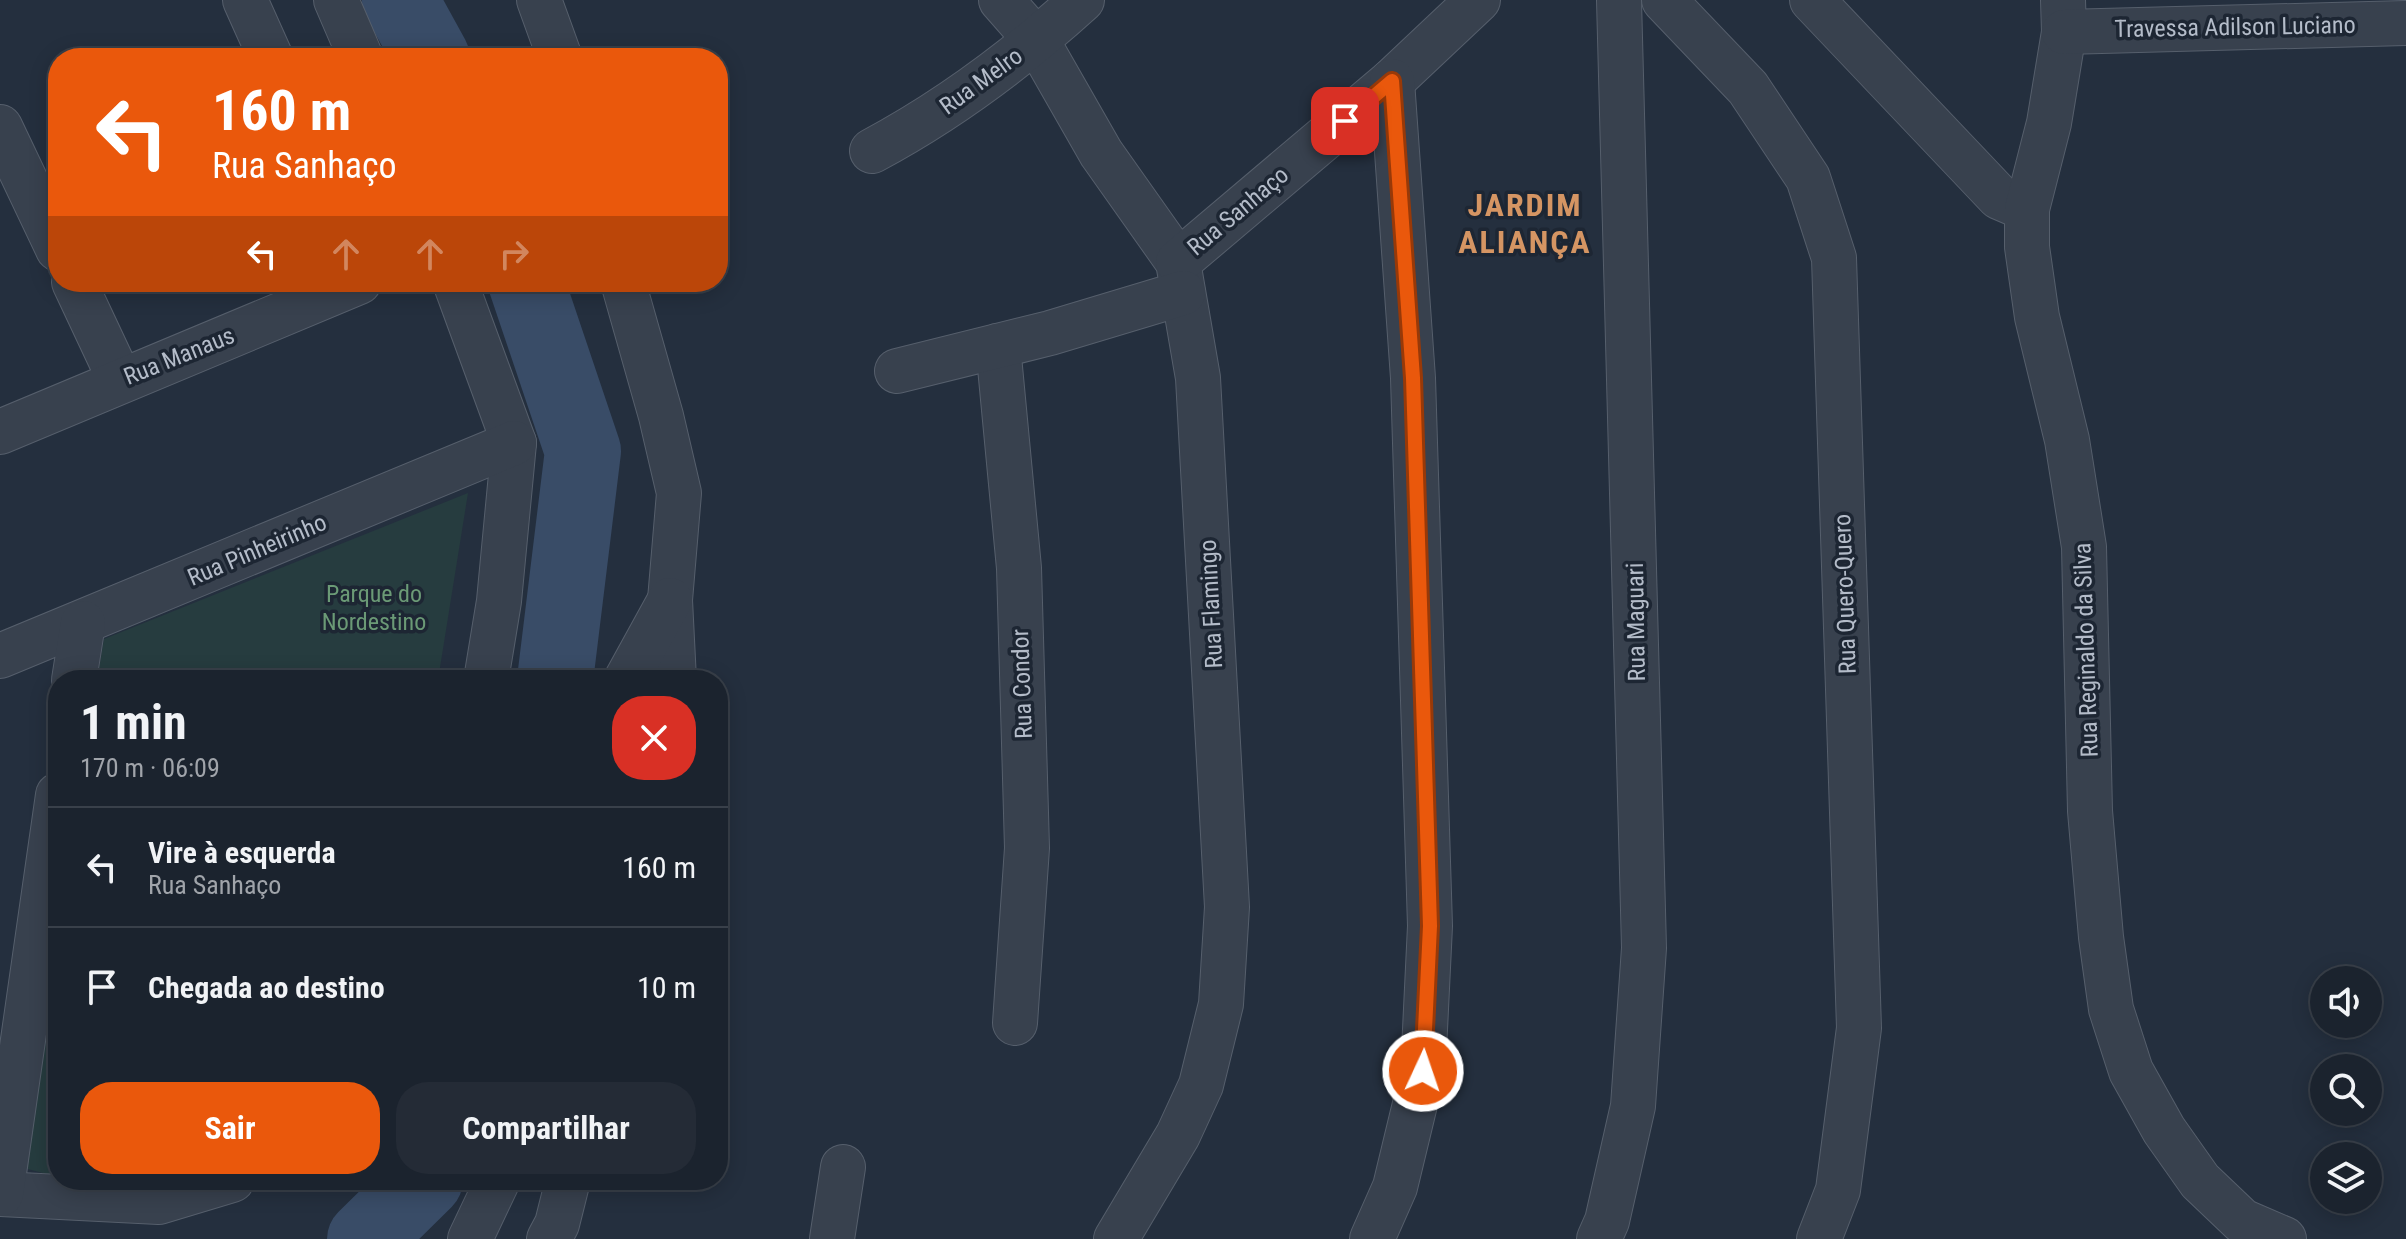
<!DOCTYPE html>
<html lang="pt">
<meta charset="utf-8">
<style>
:root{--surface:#1b232e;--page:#242b36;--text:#f1f3f6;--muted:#a0a4aa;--line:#39404a;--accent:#ea580c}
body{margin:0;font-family:"Roboto Condensed",sans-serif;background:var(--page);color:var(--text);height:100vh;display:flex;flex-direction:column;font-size:30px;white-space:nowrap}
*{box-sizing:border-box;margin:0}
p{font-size:26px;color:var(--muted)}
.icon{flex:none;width:44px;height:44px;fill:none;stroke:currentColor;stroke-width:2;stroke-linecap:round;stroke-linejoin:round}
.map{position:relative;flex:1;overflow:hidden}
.panel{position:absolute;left:48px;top:670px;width:680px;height:520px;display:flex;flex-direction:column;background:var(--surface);border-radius:32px;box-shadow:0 4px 20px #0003,0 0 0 2px var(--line)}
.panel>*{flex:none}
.top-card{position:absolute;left:48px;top:48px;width:680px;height:244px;border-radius:32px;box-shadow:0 4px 20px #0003,0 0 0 2px var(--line);background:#ea580c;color:#fff;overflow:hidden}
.fabs{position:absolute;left:2310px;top:966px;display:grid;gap:16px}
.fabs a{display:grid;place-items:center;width:72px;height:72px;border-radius:50%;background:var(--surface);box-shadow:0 4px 20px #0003,0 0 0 2px var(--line);font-size:40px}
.pin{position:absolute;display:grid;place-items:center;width:68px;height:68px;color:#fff;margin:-34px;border-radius:16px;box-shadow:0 4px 12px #0006}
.me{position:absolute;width:88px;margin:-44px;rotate:3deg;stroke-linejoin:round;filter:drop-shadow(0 0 6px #0008)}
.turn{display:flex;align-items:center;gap:28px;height:168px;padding:0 32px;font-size:36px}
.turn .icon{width:104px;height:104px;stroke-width:2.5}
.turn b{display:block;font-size:56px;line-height:68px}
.lanes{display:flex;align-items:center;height:76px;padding:0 32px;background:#0003;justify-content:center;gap:40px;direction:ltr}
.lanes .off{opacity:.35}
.round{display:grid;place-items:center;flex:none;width:84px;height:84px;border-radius:32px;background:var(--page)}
.overview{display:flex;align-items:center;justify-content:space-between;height:136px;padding:0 32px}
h1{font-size:48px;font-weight:700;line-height:60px}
.action{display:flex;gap:16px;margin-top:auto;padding:16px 32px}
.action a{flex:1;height:92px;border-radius:32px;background:var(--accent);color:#fff;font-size:32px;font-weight:700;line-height:92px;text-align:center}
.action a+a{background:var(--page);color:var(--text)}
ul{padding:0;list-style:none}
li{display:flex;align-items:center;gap:24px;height:120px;padding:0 32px;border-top:2px solid var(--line)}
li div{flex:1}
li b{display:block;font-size:30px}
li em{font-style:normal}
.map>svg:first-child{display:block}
.green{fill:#263c3f}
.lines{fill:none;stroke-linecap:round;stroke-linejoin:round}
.river{stroke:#394c67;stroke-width:76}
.street-casing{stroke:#565f6c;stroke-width:46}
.street{stroke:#38414e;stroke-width:44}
.route-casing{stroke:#983908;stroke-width:20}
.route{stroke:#ea580c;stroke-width:14}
.labels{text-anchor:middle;stroke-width:7;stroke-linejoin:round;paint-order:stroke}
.street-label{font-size:24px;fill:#b4bcc9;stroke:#1d2633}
.park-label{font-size:24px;fill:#6b9a76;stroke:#1d2633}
.district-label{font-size:32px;font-weight:bold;letter-spacing:2px;fill:#d59563;stroke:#1d2633}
</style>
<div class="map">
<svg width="2406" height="1239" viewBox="0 0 2406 1239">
<rect width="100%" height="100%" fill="#242f3e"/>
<!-- green -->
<g class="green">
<polygon points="468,493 438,680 97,680 104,639"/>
<polygon points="58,942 58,1177 24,1168"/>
</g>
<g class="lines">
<!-- river -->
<g class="river">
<polyline points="400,0 432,58"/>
<polyline points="526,282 583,451 555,680"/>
<polyline points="365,1239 425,1180"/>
</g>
<defs>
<g id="street">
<polyline points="245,0 271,58"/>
<polyline points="336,0 361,58"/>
<polyline points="539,0 560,58"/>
<polyline points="1001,0 1037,41 1101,153 1178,262 1198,378 1227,907 1221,1004 1201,1085 1178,1135 1116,1239"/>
<polyline points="1664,0 1748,88 1808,178 1834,258 1859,1028 1838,1190 1819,1239"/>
<polyline points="1812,0 1999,197 2027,209"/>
<polyline points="2063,0 2064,32 2049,123 2027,209 2027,247 2037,317 2067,440 2084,547 2090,811 2101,937 2111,1009 2131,1071 2164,1130 2200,1181 2242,1221 2284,1239"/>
<polyline points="2064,32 2406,23"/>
<polyline points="0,127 58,249"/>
<path d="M872,151C949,110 1018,58 1082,0"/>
<polyline points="1178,262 1392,81 1478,0"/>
<polyline points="74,282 120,380"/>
<polyline points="455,282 514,443 499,601 486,680"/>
<polyline points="623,282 661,416 679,493 670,600 674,680"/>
<polyline points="998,346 1019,568 1027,848 1015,1023"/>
<polyline points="897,371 1050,333 1183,293"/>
<polyline points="0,432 359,282"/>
<polyline points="0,656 514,443"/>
<polyline points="74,680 83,623"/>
<polyline points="626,680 670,600"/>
<polyline points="0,1194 159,1202 232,1180"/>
<polyline points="1,1194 58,795"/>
<polyline points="470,1239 498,1180"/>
<polyline points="549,1239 557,1224 568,1180"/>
<polyline points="832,1239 843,1167"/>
<polyline points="1372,1239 1395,1187 1423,1071 1430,926 1413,378 1392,81"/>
<polyline points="1599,1239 1607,1221 1633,1106 1644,948 1619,0"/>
</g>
</defs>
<!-- street casing -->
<use href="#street" class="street-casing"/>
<!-- street -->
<use href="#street" class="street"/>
</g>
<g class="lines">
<defs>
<polyline id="route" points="1345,121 1392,81 1413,378 1430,926 1423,1071"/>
</defs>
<!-- route casing -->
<use href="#route" class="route-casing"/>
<!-- route -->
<use href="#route" class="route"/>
</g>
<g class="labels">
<!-- street labels -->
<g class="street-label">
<text transform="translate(2235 27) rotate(-1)" y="8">Travessa Adilson Luciano</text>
<text transform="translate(981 81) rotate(-36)" y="8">Rua Melro</text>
<text transform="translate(1238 211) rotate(-40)" y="8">Rua Sanhaço</text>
<text transform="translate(179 356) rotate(-22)" y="8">Rua Manaus</text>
<text transform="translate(257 550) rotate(-23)" y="8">Rua Pinheirinho</text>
<text transform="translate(1845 594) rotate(-92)" y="8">Rua Quero-Quero</text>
<text transform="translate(1211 604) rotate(-93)" y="8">Rua Flamingo</text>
<text transform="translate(1636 622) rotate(-91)" y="8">Rua Maguari</text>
<text transform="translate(2086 650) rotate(-92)" y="8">Rua Reginaldo da Silva</text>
<text transform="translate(1022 684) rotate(-92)" y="8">Rua Condor</text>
</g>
<!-- park labels -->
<g class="park-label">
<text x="374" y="602">Parque do<tspan x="374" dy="28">Nordestino</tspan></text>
</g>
<!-- district labels -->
<g class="district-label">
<text x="1525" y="216">JARDIM<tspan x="1525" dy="37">ALIANÇA</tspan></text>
</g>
</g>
</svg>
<div class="fabs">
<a><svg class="icon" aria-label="sound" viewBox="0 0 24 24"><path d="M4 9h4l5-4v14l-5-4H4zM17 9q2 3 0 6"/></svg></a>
<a><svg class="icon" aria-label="search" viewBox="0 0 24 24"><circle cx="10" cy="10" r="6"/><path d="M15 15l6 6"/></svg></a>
<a><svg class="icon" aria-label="layers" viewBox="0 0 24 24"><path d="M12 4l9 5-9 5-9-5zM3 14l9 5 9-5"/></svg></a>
</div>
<div class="pin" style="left:1345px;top:121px;background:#d93025"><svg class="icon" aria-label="arrive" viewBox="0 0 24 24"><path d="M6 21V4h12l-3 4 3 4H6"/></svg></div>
<svg class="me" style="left:1423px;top:1071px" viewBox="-20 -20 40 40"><circle r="17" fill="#ea580c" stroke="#fff" stroke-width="3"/><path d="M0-11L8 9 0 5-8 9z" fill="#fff"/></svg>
<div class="top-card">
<div class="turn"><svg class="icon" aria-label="left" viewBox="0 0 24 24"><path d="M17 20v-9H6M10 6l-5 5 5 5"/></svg><div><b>160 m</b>Rua Sanhaço</div></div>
<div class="lanes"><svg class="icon" aria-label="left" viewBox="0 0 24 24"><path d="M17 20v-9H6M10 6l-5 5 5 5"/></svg><svg class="icon off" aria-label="ahead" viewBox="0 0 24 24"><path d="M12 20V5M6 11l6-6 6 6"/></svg><svg class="icon off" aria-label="ahead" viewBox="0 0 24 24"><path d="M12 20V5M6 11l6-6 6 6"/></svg><svg class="icon off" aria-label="right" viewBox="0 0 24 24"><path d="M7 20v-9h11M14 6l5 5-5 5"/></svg></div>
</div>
<section class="panel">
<div class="overview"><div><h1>1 min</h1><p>170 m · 06:09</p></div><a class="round" style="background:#d93025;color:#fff"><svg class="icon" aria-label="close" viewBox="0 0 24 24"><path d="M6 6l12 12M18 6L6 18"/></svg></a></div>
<ul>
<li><svg class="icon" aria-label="left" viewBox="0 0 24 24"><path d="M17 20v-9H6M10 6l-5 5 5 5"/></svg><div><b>Vire à esquerda</b><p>Rua Sanhaço</p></div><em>160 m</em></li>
<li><svg class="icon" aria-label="arrive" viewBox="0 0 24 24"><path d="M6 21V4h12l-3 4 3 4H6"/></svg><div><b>Chegada ao destino</b></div><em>10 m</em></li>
</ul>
<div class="action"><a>Sair</a><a>Compartilhar</a></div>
</section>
</div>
